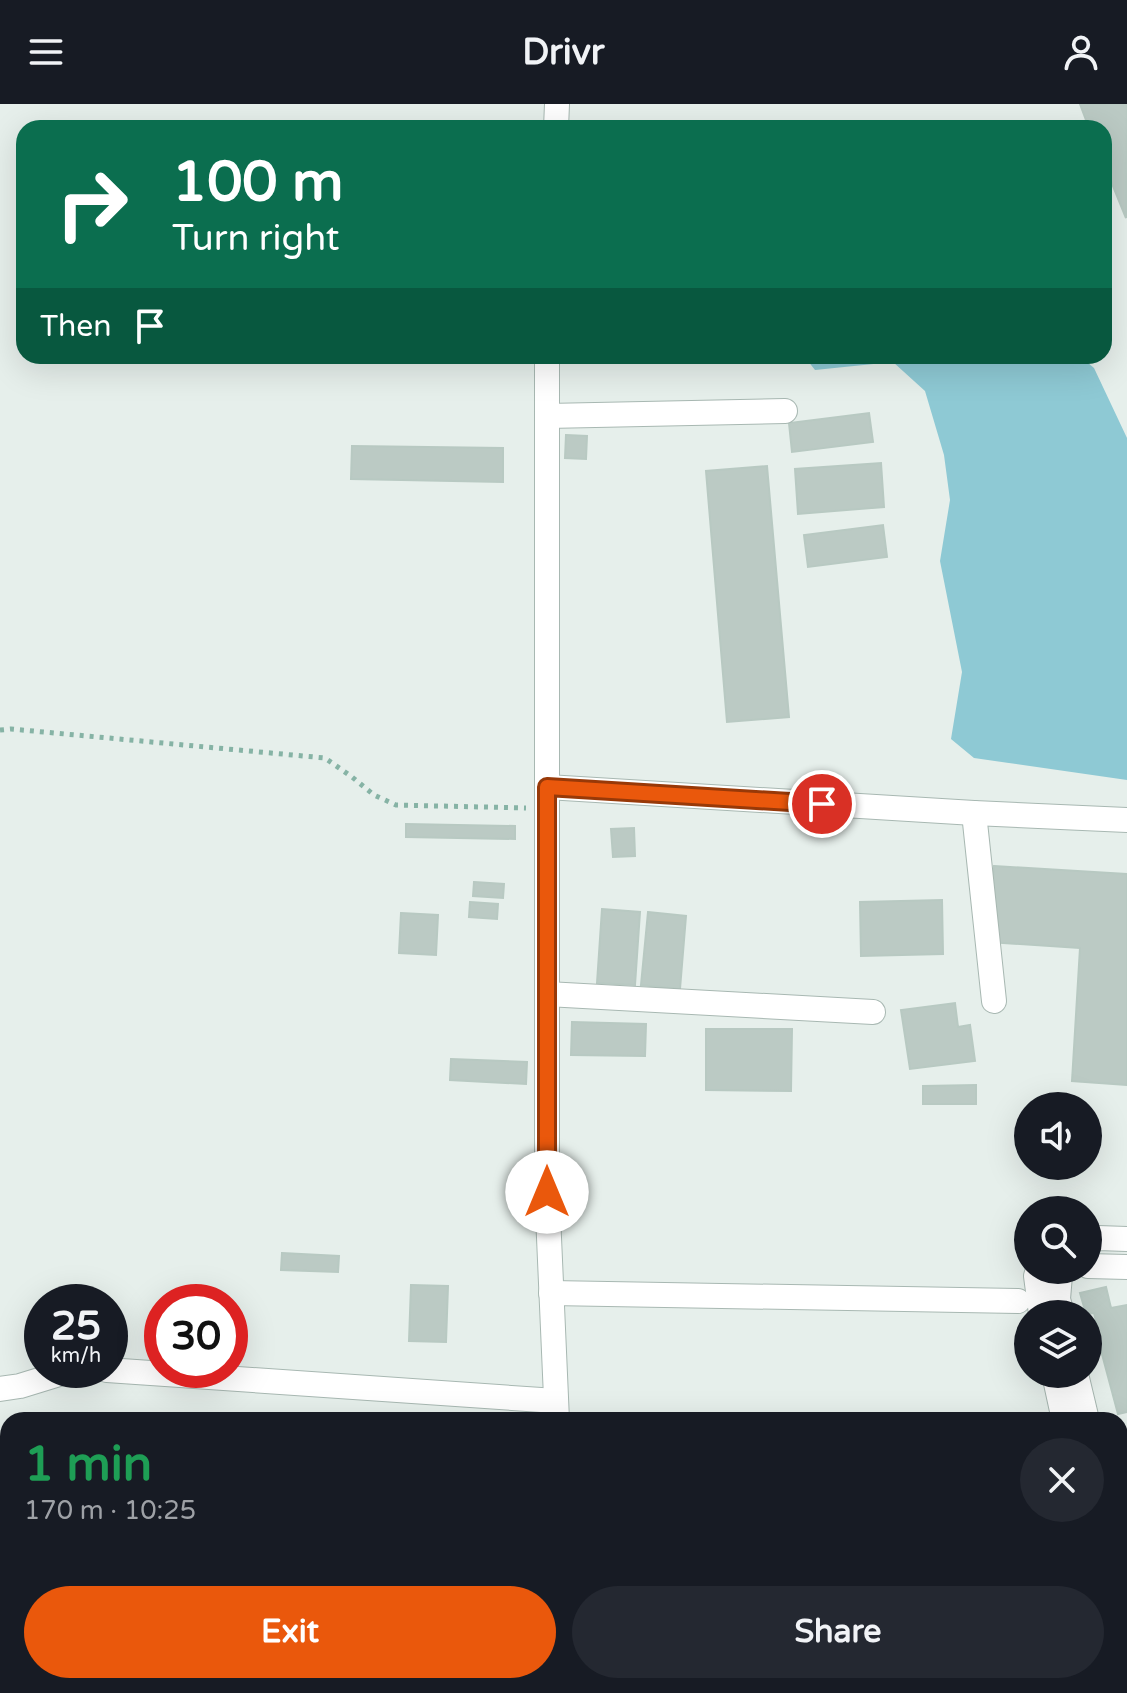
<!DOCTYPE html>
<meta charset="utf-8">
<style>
:root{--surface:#171b24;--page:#242831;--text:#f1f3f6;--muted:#9ea1a6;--accent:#ea580c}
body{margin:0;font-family:"Varela Round",sans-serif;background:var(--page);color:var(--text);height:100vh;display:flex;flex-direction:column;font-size:30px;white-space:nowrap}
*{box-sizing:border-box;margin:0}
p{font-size:26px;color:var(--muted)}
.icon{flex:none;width:44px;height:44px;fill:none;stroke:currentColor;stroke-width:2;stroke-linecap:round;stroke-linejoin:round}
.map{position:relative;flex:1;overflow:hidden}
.side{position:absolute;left:0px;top:1308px;width:1128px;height:282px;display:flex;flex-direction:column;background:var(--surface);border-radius:24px 24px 0 0;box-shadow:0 8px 32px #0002}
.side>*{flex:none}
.hud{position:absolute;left:16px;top:16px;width:1096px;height:244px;border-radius:24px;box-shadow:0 8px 32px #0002;background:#0b6e4f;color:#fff;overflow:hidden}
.tools{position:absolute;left:1014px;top:988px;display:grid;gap:16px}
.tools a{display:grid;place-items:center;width:88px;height:88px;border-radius:50%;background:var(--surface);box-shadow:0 8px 32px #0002;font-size:40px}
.speed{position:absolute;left:24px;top:1180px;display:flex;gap:16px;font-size:40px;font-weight:700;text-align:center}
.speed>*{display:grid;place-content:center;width:104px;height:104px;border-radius:50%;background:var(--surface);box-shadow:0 8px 32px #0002;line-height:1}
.speed small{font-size:20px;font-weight:400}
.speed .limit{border:12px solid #d22;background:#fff;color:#111}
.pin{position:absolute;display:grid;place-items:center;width:68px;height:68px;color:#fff;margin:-34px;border:4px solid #fff;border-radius:50%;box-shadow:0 2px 8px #0007}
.me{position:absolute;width:88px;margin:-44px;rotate:0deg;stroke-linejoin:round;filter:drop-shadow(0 0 6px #0008)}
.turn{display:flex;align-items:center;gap:28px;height:168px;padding:0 24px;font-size:36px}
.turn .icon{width:104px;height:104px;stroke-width:2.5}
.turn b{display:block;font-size:56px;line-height:68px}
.then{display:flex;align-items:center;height:76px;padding:0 24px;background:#0003;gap:16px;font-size:30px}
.round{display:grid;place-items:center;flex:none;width:84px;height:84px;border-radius:42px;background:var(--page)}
.head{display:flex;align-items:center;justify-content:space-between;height:136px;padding:0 24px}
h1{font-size:48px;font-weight:700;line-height:60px;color:#1e9e55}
.primary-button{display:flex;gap:16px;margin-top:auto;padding:16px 24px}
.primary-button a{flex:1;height:92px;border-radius:48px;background:var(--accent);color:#fff;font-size:32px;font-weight:700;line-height:92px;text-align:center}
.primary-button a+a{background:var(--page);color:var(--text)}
header{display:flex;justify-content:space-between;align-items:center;height:104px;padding:0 24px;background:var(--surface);font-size:36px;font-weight:700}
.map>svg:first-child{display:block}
.water{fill:#8ec9d4}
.building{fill:#bbcac4;stroke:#b8c9c2;stroke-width:2}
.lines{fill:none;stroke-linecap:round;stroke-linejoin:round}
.lane-casing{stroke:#a8b8b2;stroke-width:16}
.street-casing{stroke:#a8b8b2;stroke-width:26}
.path{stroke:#86b3a5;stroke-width:5;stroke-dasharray:4 6;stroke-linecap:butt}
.lane{stroke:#fff;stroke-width:14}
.street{stroke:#fff;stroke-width:24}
.route-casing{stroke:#983908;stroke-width:20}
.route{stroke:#ea580c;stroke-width:14}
</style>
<header><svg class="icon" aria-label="menu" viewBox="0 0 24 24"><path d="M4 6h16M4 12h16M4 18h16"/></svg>Drivr<svg class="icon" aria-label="person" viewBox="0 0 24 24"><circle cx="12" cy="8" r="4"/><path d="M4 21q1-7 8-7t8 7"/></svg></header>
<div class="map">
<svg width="1127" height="1589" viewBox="0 0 1127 1589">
<rect width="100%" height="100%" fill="#e6efeb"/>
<!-- water -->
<polygon class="water" points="804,252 1080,252 1094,264 1127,334 1127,676 974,654 951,635 962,568 940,457 950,396 944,351 925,287 893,258 815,266"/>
<!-- building -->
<g class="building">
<polygon points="1080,0 1127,0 1126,114 1104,60 1104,24 1089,24"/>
<polygon points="869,309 873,338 792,348 789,319"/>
<polygon points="566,331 587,332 586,355 565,354"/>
<polygon points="352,342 503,344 503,378 351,375"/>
<polygon points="881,359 884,403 798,410 795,365"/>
<polygon points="767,362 789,613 727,618 706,367"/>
<polygon points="883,421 887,453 808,463 804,431"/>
<polygon points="406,720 515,722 515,735 406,733"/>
<polygon points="634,724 635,752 613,753 611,725"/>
<polygon points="994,762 1127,770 1127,981 1072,977 1080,844 989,838"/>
<polygon points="474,778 504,780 503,794 473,792"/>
<polygon points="942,796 943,850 861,852 860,798"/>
<polygon points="470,798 498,800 497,815 469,813"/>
<polygon points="602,805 640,808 635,881 597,879"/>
<polygon points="648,808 686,812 680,885 641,881"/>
<polygon points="401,809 438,811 436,851 399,849"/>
<polygon points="955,899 958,923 970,921 975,957 910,965 901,906"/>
<polygon points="572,918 646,920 645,952 571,951"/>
<polygon points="706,925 792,925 791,987 706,986"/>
<polygon points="451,955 527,958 526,980 450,976"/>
<polygon points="976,981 976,1000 923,1000 923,982"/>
<polygon points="282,1149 339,1152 338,1168 281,1166"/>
<polygon points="411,1181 448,1182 446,1238 409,1237"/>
<polygon points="1106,1183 1111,1204 1127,1201 1127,1308 1118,1310 1099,1239 1088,1242 1101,1238 1094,1209 1086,1210 1080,1189"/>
<polygon points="1127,1342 1127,1393 1120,1368 1120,1344"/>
<rect x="189" y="1582" width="98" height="7"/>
<polygon points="317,1582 387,1583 386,1589 317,1589"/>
<polygon points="495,1582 530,1582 530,1589 494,1589"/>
<polygon points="402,1583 482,1586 482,1589 402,1589"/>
</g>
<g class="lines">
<defs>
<polyline id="lane" points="569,1588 1051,1587"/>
<g id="street">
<polyline points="556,24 557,0"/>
<polyline points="547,252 547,1088 557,1316"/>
<polyline points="547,312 785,307"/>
<polyline points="547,683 974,709 1127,716"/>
<polyline points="974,709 994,897"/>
<polyline points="547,890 873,908"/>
<polyline points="1088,1136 1098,1134 1127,1135"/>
<polyline points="1088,1162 1127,1163"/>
<polyline points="1038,1166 1036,1172 1041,1210"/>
<polyline points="551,1189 1018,1197"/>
<polyline points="1062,1210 1058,1195 1060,1171 1066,1166"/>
<polyline points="107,1266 556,1297"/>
<polyline points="1054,1270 1064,1316"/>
<polyline points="1076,1270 1087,1316"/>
<polyline points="0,1285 20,1282 72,1266"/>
<polyline points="1120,1456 1127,1485"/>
<polyline points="1120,1553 1127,1582"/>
<polyline points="569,1582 569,1589"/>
</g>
</defs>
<!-- lane casing -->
<use href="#lane" class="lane-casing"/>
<!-- street casing -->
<use href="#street" class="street-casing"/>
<!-- path -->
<g class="path">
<polyline points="843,24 854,19 877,24"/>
<polyline points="0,626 11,625 325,654 352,673 374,691 396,701 526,704"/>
</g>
<!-- lane -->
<use href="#lane" class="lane"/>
<!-- street -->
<use href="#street" class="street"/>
</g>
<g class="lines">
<defs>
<polyline id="route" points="547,1088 547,683 822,700"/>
</defs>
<!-- route casing -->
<use href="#route" class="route-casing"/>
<!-- route -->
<use href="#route" class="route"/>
</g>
</svg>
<div class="tools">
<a><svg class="icon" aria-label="sound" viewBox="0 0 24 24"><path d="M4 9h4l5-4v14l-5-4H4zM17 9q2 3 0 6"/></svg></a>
<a><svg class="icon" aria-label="search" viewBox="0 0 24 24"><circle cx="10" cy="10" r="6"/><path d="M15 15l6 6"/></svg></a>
<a><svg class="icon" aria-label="layers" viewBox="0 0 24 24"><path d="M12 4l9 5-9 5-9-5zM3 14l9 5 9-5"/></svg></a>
</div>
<div class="speed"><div>25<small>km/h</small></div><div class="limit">30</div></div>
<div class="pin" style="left:822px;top:700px;background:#d93025"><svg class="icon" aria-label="arrive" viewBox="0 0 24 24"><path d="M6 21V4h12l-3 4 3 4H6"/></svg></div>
<svg class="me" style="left:547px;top:1088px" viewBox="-20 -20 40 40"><circle r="19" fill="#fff"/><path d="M0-13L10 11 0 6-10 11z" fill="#ea580c"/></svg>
<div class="hud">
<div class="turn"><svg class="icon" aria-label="right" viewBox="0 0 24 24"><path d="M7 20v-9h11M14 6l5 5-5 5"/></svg><div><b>100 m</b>Turn right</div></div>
<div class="then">Then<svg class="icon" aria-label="arrive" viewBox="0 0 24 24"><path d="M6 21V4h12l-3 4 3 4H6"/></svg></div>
</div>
<section class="side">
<div class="head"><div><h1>1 min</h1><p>170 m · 10:25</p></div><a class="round"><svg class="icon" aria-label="close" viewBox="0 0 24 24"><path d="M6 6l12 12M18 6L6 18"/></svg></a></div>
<div class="primary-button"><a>Exit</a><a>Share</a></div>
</section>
</div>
